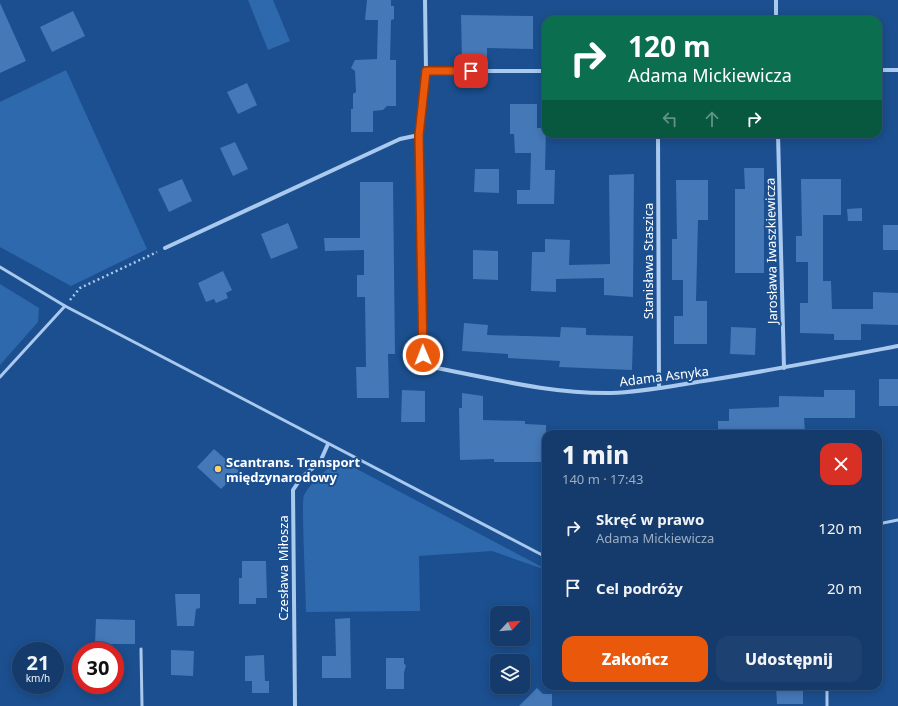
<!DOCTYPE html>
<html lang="pl">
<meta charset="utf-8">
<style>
:root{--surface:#143b6b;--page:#1d4271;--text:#f1f3f6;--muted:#9dadc1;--line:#33557e;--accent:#ea580c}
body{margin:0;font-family:"Noto Sans",sans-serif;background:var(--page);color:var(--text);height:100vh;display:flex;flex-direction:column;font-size:15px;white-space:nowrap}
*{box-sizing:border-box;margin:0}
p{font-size:13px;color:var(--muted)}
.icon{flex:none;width:22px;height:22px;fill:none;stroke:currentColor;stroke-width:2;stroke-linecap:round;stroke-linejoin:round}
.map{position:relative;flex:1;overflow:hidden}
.details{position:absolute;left:542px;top:430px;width:340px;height:260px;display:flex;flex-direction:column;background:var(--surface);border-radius:12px;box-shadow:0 2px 10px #0003,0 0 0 1px var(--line)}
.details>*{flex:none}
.banner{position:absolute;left:542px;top:16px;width:340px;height:122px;border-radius:12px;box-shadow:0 2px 10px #0003,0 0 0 1px var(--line);background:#0b6e4f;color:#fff;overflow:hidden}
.needle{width:26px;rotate:64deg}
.fabs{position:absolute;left:490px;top:606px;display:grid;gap:8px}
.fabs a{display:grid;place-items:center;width:40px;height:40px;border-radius:8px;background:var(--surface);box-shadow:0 2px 10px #0003,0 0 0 1px var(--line);font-size:20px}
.speed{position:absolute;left:12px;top:642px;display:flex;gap:8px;font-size:20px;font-weight:700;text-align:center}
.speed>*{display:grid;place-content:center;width:52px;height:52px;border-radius:50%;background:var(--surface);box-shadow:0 2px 10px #0003,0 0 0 1px var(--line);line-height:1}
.speed small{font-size:10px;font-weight:400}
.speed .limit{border:6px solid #d22;background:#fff;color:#111}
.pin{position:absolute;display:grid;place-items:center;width:34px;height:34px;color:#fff;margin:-17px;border-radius:8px;box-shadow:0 2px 6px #0006}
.me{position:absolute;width:44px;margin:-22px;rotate:359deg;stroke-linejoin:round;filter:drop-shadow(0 0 3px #0008)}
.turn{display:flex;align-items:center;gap:14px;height:84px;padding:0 20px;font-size:18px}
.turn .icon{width:52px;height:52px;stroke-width:2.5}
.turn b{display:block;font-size:28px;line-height:34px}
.lanes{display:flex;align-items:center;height:38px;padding:0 20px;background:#0003;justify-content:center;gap:20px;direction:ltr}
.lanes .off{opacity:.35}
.round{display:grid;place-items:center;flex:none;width:42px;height:42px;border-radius:12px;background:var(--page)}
.head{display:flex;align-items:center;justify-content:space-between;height:68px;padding:0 20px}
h1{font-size:24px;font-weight:800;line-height:30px}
.primary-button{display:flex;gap:8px;margin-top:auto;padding:8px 20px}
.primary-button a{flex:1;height:46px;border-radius:12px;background:var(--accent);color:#fff;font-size:16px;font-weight:800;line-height:46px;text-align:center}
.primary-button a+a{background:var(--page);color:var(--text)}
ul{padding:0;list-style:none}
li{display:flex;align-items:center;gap:12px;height:60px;padding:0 20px}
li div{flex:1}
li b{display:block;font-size:15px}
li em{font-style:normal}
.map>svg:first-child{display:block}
.green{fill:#2e69ad}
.building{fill:#4478b7}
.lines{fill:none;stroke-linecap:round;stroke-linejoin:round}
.path{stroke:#a9c9ee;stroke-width:2.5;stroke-dasharray:2 3;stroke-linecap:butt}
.lane{stroke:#a9c9ee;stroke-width:3}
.street{stroke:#a9c9ee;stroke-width:4}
.route-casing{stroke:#983908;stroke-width:10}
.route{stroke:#ea580c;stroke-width:7}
.poi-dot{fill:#ffd166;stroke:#1b4f8f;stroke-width:1.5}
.labels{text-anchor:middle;stroke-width:4;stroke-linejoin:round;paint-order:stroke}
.street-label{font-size:13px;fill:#fff;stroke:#1b4f8f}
.poi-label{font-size:13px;font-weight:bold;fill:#fff;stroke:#1b4f8f;text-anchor:start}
</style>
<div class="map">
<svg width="898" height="706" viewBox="0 0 898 706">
<rect width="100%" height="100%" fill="#1b4f8f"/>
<!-- green -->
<g class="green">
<polygon points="248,0 273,0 290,41 268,50"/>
<polygon points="66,70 147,249 71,286 0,247 0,102"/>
<polygon points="0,284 39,308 38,322 0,365"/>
<path d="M336,458L546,569V570L492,551L419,556L420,611L306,612C306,596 301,502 304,495C312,479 328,472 336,458Z"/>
</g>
<!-- building -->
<g class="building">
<polygon points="367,0 391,0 391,6 394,6 394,19 391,20 390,60 396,60 396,106 387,106 383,110 373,111 373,132 351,132 351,109 353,109 353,94 356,92 355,71 351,68 355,60 377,59 378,20 365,20"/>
<polygon points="0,3 26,61 0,73"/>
<polygon points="73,11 85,36 52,52 40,27"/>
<polygon points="461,15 533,16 533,49 487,48 487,61 462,61"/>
<polygon points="247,83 257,105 238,114 227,92"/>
<polygon points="510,104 537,104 537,128 546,128 545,170 555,170 554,204 517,204 517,190 530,190 531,153 515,153 514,134 510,134"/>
<polygon points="235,142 248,169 233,176 220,148"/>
<polygon points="744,168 764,168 764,273 735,273 735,189 745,189"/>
<polygon points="475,169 499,169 499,193 474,192"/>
<polygon points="634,174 633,297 604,295 604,278 556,279 556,292 531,291 532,252 545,252 545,239 570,240 569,265 610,264 609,175"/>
<polygon points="182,179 192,201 169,212 158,189"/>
<polygon points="801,179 841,179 841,215 823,215 823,281 831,281 832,309 873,309 873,292 898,293 898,325 861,324 861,340 834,340 834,334 800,333 800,303 808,303 808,262 796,262 796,236 802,236"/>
<polygon points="676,180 708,180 708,220 698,220 696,301 707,301 707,344 674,344 674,316 683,316 683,280 672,280 672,239 677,239"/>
<polygon points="360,182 393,182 395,354 388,354 389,398 357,398 356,367 366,367 365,297 357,297 357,275 364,275 364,250 325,251 324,238 360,238"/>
<polygon points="862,208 862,221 848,221 847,209"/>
<polygon points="288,223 298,248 271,259 261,234"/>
<rect x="883" y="225" width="15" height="25"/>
<polygon points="473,250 498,251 498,280 473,279"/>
<polygon points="223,271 232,290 226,293 228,298 216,303 214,299 206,302 198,283"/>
<polygon points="464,323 488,325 487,335 560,337 561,327 586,328 586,335 633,336 632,370 559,367 560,361 508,358 508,354 462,351"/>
<polygon points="731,327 756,328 755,355 730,354"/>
<rect x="879" y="379" width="19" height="27"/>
<polygon points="402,390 425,391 425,422 401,422"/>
<polygon points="824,390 855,390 855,418 804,418 805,432 740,431 740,434 718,434 718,421 729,421 729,409 779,407 779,396 824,397"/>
<polygon points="462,393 483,396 483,420 525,421 525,424 546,425 546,462 494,462 494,459 460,460 459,408 462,408"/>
<polygon points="214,449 239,471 221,489 197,467"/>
<polygon points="242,561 266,561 267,598 256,598 256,604 239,604 239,578 242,578"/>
<polygon points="175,594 200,594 200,608 196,609 194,626 177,626"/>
<polygon points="350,618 351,678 322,678 322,656 336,656 335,619"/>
<polygon points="96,619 135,620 135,644 95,644"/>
<polygon points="171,650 194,651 193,676 171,675"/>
<polygon points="264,655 265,681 269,681 269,693 252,693 252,681 245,681 245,656"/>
<polygon points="386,658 404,658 404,664 406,665 404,673 404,689 386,689"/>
<polygon points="776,686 803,686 803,704 777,704"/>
<polygon points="537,688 543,694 552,694 552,706 519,706"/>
</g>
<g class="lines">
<!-- path -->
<polyline class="path" points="70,300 80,288 157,252"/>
<!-- lane -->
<g class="lane">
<polyline points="0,267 65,306 546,557"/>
<polyline points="0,377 65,306"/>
<polyline points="878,524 898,520"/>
<polyline points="141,649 142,706"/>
<polyline points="827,686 827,706"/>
</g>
<!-- street -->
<g class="street">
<path d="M425,0L426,71L419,135L423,355L431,367C490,378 551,394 611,393C644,392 677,385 710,380C773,370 835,358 898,346"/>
<polyline points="776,0 776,20"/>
<polyline points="878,70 898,70"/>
<polyline points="426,71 546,71"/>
<polyline points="658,134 659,388"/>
<polyline points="778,134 784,368"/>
<polyline points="165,248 400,139 419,135"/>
<polyline points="295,706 293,490 301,478 320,462 328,444"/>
</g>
</g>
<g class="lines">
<defs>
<polyline id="route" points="423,355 419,135 426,71 471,71"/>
</defs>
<!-- route casing -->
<use href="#route" class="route-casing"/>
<!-- route -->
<use href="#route" class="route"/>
</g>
<!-- markers -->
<circle class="poi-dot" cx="218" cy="469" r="4"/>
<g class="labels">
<!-- street labels -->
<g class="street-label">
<text transform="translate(771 251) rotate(-91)" y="5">Jarosława Iwaszkiewicza</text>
<text transform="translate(648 261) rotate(-90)" y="5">Stanisława Staszica</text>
<text transform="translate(664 376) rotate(-7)" y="5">Adama Asnyka</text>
<text transform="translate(283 568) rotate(-90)" y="5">Czesława Miłosza</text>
</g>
<!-- poi labels -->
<g class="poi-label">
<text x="226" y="467">Scantrans. Transport<tspan x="226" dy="15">międzynarodowy</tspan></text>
</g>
</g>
</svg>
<div class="fabs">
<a><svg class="needle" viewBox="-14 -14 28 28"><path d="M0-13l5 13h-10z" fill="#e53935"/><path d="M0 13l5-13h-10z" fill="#9dadc1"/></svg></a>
<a><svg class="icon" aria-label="layers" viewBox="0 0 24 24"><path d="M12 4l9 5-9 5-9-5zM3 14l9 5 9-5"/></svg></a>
</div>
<div class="speed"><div>21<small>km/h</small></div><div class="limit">30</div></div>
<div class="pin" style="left:471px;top:71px;background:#d93025"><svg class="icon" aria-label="arrive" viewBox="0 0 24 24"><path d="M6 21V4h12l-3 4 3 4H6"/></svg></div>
<svg class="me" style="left:423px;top:355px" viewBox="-20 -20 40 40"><circle r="17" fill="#ea580c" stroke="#fff" stroke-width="3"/><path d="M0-11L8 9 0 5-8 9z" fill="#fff"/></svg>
<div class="banner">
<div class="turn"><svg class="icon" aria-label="right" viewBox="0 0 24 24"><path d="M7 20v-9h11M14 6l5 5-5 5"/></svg><div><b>120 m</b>Adama Mickiewicza</div></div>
<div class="lanes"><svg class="icon off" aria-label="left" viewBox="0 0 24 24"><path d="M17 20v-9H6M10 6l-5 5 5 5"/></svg><svg class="icon off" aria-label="ahead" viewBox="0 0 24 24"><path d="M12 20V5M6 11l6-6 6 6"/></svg><svg class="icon" aria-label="right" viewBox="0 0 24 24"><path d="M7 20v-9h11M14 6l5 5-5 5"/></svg></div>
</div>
<section class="details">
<div class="head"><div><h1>1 min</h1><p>140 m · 17:43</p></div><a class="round" style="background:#d93025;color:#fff"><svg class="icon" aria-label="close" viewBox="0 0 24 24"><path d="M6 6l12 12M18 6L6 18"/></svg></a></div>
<ul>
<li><svg class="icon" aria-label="right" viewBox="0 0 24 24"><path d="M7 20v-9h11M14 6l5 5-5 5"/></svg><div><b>Skręć w prawo</b><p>Adama Mickiewicza</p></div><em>120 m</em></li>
<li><svg class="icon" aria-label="arrive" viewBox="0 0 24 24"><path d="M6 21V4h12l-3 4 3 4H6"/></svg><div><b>Cel podróży</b></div><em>20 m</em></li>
</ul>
<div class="primary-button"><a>Zakończ</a><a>Udostępnij</a></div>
</section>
</div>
